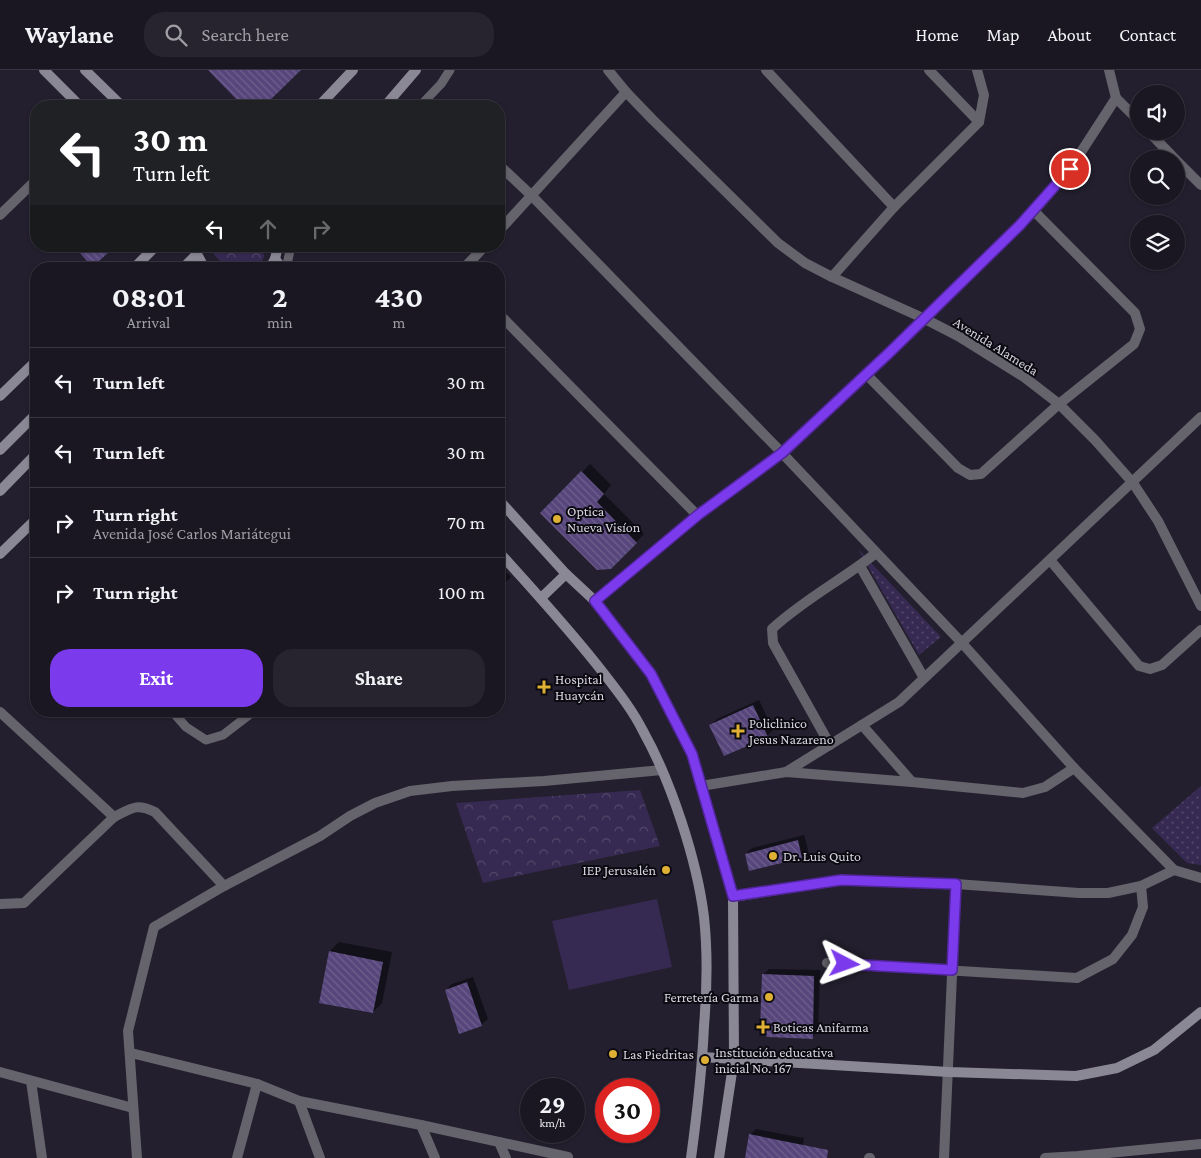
<!DOCTYPE html>
<meta charset="utf-8">
<style>
:root{--surface:#1a1722;--page:#27242f;--text:#f1f3f6;--muted:#9f9fa5;--line:#383640;--accent:#7c3aed}
body{margin:0;font-family:"Crimson Pro",serif;background:var(--page);color:var(--text);height:100vh;display:flex;flex-direction:column;font-size:19px;white-space:nowrap}
*{box-sizing:border-box;margin:0}
p{font-size:16px;color:var(--muted)}
.icon{flex:none;width:28px;height:28px;fill:none;stroke:currentColor;stroke-width:2;stroke-linecap:round;stroke-linejoin:round}
.map{position:relative;flex:1;overflow:hidden}
.side{position:absolute;left:30px;top:192px;width:475px;height:455px;display:flex;flex-direction:column;background:var(--surface);border-radius:20px;box-shadow:0 1px 4px #0004,0 0 0 1px var(--line)}
.side>*{flex:none}
.top-card{position:absolute;left:30px;top:30px;width:475px;height:152px;border-radius:20px;box-shadow:0 1px 4px #0004,0 0 0 1px var(--line);background:#202124;color:#fff;overflow:hidden}
.tools{position:absolute;left:1130px;top:15px;display:grid;gap:10px}
.tools a{display:grid;place-items:center;width:55px;height:55px;border-radius:50%;background:var(--surface);box-shadow:0 1px 4px #0004,0 0 0 1px var(--line);font-size:25px}
.speed{position:absolute;left:520px;top:1008px;display:flex;gap:10px;font-size:25px;font-weight:700;text-align:center}
.speed>*{display:grid;place-content:center;width:65px;height:65px;border-radius:50%;background:var(--surface);box-shadow:0 1px 4px #0004,0 0 0 1px var(--line);line-height:1}
.speed small{font-size:12px;font-weight:400}
.speed .limit{border:8px solid #d22;background:#fff;color:#111}
.pin{position:absolute;display:grid;place-items:center;width:42px;height:42px;color:#fff;margin:-21px;border:2px solid #fff;border-radius:50%;box-shadow:0 1px 5px #0007}
.me{position:absolute;width:55px;margin:-28px;rotate:94deg;stroke-linejoin:round;filter:drop-shadow(0 0 4px #0008)}
.turn{display:flex;align-items:center;gap:18px;height:105px;padding:0 20px;font-size:22px}
.turn .icon{width:65px;height:65px;stroke-width:2.5}
.turn b{display:block;font-size:35px;line-height:42px}
.lanes{display:flex;align-items:center;height:48px;padding:0 20px;background:#0003;justify-content:center;gap:25px;direction:ltr}
.lanes .off{opacity:.35}
.eta{display:flex;justify-content:space-evenly;align-items:center;height:85px;text-align:center}
.eta b{font-size:30px;font-weight:700;line-height:35px}
.button{display:flex;gap:10px;margin-top:auto;padding:10px 20px}
.button a{flex:1;height:58px;border-radius:20px;background:var(--accent);color:#fff;font-size:20px;font-weight:700;line-height:58px;text-align:center}
.button a+a{background:var(--page);color:var(--text)}
ul{padding:0;list-style:none}
li{display:flex;align-items:center;gap:15px;height:70px;padding:0 20px;border-top:1px solid var(--line)}
li div{flex:1}
li b{display:block;font-size:19px}
li em{font-style:normal}
header{display:flex;align-items:center;gap:30px;box-sizing:border-box;height:70px;padding:0 25px;background:var(--surface);border-bottom:1px solid var(--line)}
header strong{font-size:24px}
nav{display:flex;gap:28px;margin-inline-start:auto;font-size:18px}
.search{width:350px;height:45px;background:var(--page);display:flex;align-items:center;gap:12px;box-sizing:border-box;padding:0 18px;border-radius:20px;color:var(--muted);font-size:19px}
.map>svg:first-child{display:block}
.grass{fill:url(#grass-dots)}
.park{fill:url(#park-crowns)}
.pitch{fill:#372a52}
.shadow{fill:#0007}
.building{fill:url(#building-back-hatch)}
.lines{fill:none;stroke-linecap:round;stroke-linejoin:round}
.lane{stroke:#65636b;stroke-width:9}
.street{stroke:#65636b;stroke-width:10}
.secondary{stroke:#8b8895;stroke-width:10}
.route-casing{stroke:#51269a;stroke-width:12}
.route{stroke:#7c3aed;stroke-width:9}
.poi-dot{fill:#dfb034;stroke:#0c0a11;stroke-width:2}
.labels{text-anchor:middle;stroke-width:4;stroke-linejoin:round;paint-order:stroke}
.street-label{font-size:14px;fill:#d7d4df;stroke:#0c0a11}
.poi-label{font-size:14px;fill:#d7d4df;stroke:#0c0a11;text-anchor:start}
</style>
<header>
<strong>Waylane</strong>
<div class="search"><svg class="icon" aria-label="search" viewBox="0 0 24 24"><circle cx="10" cy="10" r="6"/><path d="M15 15l6 6"/></svg>Search here</div>
<nav><a>Home</a><a>Map</a><a>About</a><a>Contact</a></nav>
</header>
<div class="map">
<svg width="1201" height="1088" viewBox="0 0 1201 1088">
<defs>
<pattern id="grass-dots" width="8" height="8" patternUnits="userSpaceOnUse" patternTransform="scale(1.25)"><rect width="8" height="8" fill="#372a52"/><path d="M2 2h.1M6 6h.1" fill="none" stroke="#53486a" stroke-width="1.8" stroke-linecap="round"/></pattern>
<pattern id="park-crowns" width="20" height="18" patternUnits="userSpaceOnUse" patternTransform="scale(1.25)"><rect width="20" height="18" fill="#372a52"/><path d="M2 6a3 3 0 1 1 6 0M12 15a3 3 0 1 1 6 0" fill="none" stroke="#53486a"/></pattern>
<pattern id="building-back-hatch" width="6" height="6" patternUnits="userSpaceOnUse" patternTransform="scale(1.25)"><rect width="6" height="6" fill="#57467b"/><path d="M-1 5l2 2M0 0l6 6M5-1l2 2" fill="none" stroke="#6e608d"/></pattern>
</defs>
<rect width="100%" height="100%" fill="#231f2e"/>
<!-- grass -->
<g class="grass">
<polygon points="858,479 941,567 919,585"/>
<polygon points="1201,716 1201,795 1187,793 1152,758"/>
</g>
<!-- park -->
<g class="park">
<polygon points="210,176 262,176 264,186 259,199 227,199 210,180"/>
<polygon points="640,720 660,776 483,813 456,733"/>
</g>
<!-- pitch -->
<polygon class="pitch" points="657,829 672,897 569,920 552,851"/>
<!-- shadow -->
<g class="shadow">
<polygon points="590,394 611,415 604,424 644,464 611,497 542,443"/>
<polygon points="499,495 511,507 499,519"/>
<polygon points="759,630 773,660 767,666 711,655 717,649"/>
<polygon points="804,765 808,780 801,787 746,784 752,778"/>
<polygon points="339,872 392,882 382,933 373,942 330,881"/>
<polygon points="769,899 820,900 818,961 812,968 763,905"/>
<polygon points="473,907 488,949 481,955 446,920 452,914"/>
<polygon points="756,1059 804,1068 801,1088 746,1088 750,1065"/>
</g>
<!-- building -->
<g class="building">
<polygon points="208,0 301,0 264,36 243,36"/>
<polygon points="74,176 116,176 92,197"/>
<polygon points="581,401 604,424 597,432 637,473 611,499 597,500 540,443"/>
<polygon points="753,635 768,667 724,686 709,655"/>
<polygon points="798,770 802,788 749,801 745,784"/>
<polygon points="329,881 383,892 373,943 319,933"/>
<polygon points="762,904 814,906 813,969 767,967 760,960"/>
<polygon points="467,912 482,956 459,964 445,920"/>
<polygon points="749,1064 828,1080 827,1088 745,1088"/>
</g>
<g class="lines">
<!-- lane -->
<g class="lane">
<polyline points="420,36 441,14 450,0"/>
<polyline points="286,199 291,176"/>
<polyline points="172,641 186,657 206,670 223,665 254,641"/>
</g>
<!-- street -->
<g class="street">
<polyline points="608,0 626,22 652,49 778,173 805,193 832,207 925,249 958,266 1024,307 1059,334 1095,370 1133,413 1158,451 1201,536"/>
<polyline points="766,0 894,137"/>
<polyline points="929,0 979,52"/>
<polyline points="1109,0 1116,28 1139,51"/>
<polyline points="1148,61 1175,89"/>
<polyline points="1176,90 1201,115"/>
<polyline points="499,95 532,126 782,383 962,573 1074,698 1174,800 1201,808"/>
<polyline points="0,145 36,110"/>
<polyline points="499,161 626,22"/>
<polyline points="463,199 485,176"/>
<polyline points="832,207 894,137 979,52 984,25 977,0"/>
<polyline points="499,244 697,445"/>
<polyline points="867,305 958,398 970,405 981,404 1059,334 1134,274 1140,259 1135,243 1034,141"/>
<polyline points="1050,490 1139,596 1150,599 1162,595 1201,560"/>
<polyline points="860,496 924,608"/>
<polyline points="595,531 697,445 782,383 925,249 1034,141 1070,99 1116,28"/>
<polyline points="0,642 114,747"/>
<polyline points="862,655 912,712"/>
<path d="M830,675L773,573L772,559C803,530 842,510 876,483"/>
<polyline points="786,702 899,632 1201,347"/>
<polyline points="701,716 786,702 912,712 1023,723 1045,717 1074,698"/>
<polyline points="733,827 841,810 956,814 1079,823 1108,823 1141,816 1174,800"/>
<path d="M0,834L24,833L114,747C132,738 136,733 155,742L224,816"/>
<polyline points="827,893 1077,908 1113,889 1132,865 1143,837 1141,816"/>
<polyline points="131,983 257,1014 299,1031 421,1055 568,1087 567,1088"/>
<polyline points="0,1002 133,1038"/>
<polyline points="31,1011 42,1088"/>
<polyline points="299,1031 320,1088"/>
<polyline points="421,1055 435,1088"/>
<polyline points="499,1072 506,1088"/>
<polyline points="137,1088 128,961 154,857 224,816 320,766 350,746 375,733 410,721 452,716 544,711 662,700"/>
<polyline points="237,1088 257,1014"/>
<polyline points="869,1088 870,1088"/>
<polyline points="944,1088 956,814"/>
<polyline points="1045,1088 1078,1086 1201,1074"/>
</g>
<!-- secondary -->
<g class="secondary">
<polyline points="44,0 80,36"/>
<polyline points="85,0 122,36"/>
<polyline points="319,36 353,0"/>
<polyline points="385,36 416,0"/>
<polyline points="196,176 197,184 205,199"/>
<polyline points="275,189 283,199"/>
<polyline points="133,199 154,178 163,176"/>
<polyline points="182,199 197,184"/>
<polyline points="269,199 275,189 278,176"/>
<polyline points="0,326 36,291"/>
<polyline points="0,380 36,344"/>
<polyline points="0,421 36,384"/>
<polyline points="499,430 566,504 595,531 651,604 692,684 733,827 734,989 719,1088"/>
<path d="M499,482C535,522 572,562 605,605C619,623 633,641 643,661C671,711 697,790 704,847C708,884 707,920 704,956C702,1001 697,1044 691,1088"/>
<polyline points="0,484 36,449"/>
<polyline points="541,528 566,504"/>
<polyline points="702,987 949,1002 1076,1006 1117,998 1154,980 1201,942"/>
</g>
</g>
<g class="lines">
<defs>
<polyline id="route" points="845,894 952,900 956,814 841,810 733,826 692,684 651,604 595,531 698,445 782,383 890,282 1020,155 1070,99"/>
</defs>
<!-- route casing -->
<use href="#route" class="route-casing"/>
<!-- route -->
<use href="#route" class="route"/>
</g>
<!-- markers -->
<g class="poi-dot">
<circle cx="557" cy="449" r="5"/>
<path d="M541.5 609.5h5v5h5v5h-5v5h-5v-5h-5v-5h5z"/>
<path d="M735.5 653.5h5v5h5v5h-5v5h-5v-5h-5v-5h5z"/>
<circle cx="773" cy="786" r="5"/>
<circle cx="666" cy="800" r="5"/>
<circle cx="769" cy="927" r="5"/>
<path d="M760.5 949.5h5v5h5v5h-5v5h-5v-5h-5v-5h5z"/>
<circle cx="613" cy="984" r="5"/>
<circle cx="705" cy="990" r="5"/>
</g>
<g class="labels">
<!-- street labels -->
<g class="street-label">
<text transform="translate(996 276) rotate(32)" y="5">Avenida Alameda</text>
</g>
<!-- poi labels -->
<g class="poi-label">
<text x="567" y="446">Optica<tspan x="567" dy="16">Nueva Visíon</tspan></text>
<text x="555" y="614">Hospital<tspan x="555" dy="16">Huaycán</tspan></text>
<text x="749" y="658">Policlinico<tspan x="749" dy="16">Jesus Nazareno</tspan></text>
<text x="783" y="791">Dr. Luis Quito</text>
<text x="656" y="805" text-anchor="end">IEP Jerusalén</text>
<text x="759" y="932" text-anchor="end">Ferretería Garma</text>
<text x="773" y="962">Boticas Anifarma</text>
<text x="715" y="987">Institución educativa<tspan x="715" dy="16">inicial No. 167</tspan></text>
<text x="623" y="989">Las Piedritas</text>
</g>
</g>
</svg>
<div class="tools">
<a><svg class="icon" aria-label="sound" viewBox="0 0 24 24"><path d="M4 9h4l5-4v14l-5-4H4zM17 9q2 3 0 6"/></svg></a>
<a><svg class="icon" aria-label="search" viewBox="0 0 24 24"><circle cx="10" cy="10" r="6"/><path d="M15 15l6 6"/></svg></a>
<a><svg class="icon" aria-label="layers" viewBox="0 0 24 24"><path d="M12 4l9 5-9 5-9-5zM3 14l9 5 9-5"/></svg></a>
</div>
<div class="speed"><div>29<small>km/h</small></div><div class="limit">30</div></div>
<div class="pin" style="left:1070px;top:99px;background:#d93025"><svg class="icon" aria-label="arrive" viewBox="0 0 24 24"><path d="M6 21V4h12l-3 4 3 4H6"/></svg></div>
<svg class="me" style="left:845px;top:894px" viewBox="-20 -20 40 40"><path d="M0-17L14 15 0 8-14 15z" fill="#7c3aed" stroke="#fff" stroke-width="4"/></svg>
<div class="top-card">
<div class="turn"><svg class="icon" aria-label="left" viewBox="0 0 24 24"><path d="M17 20v-9H6M10 6l-5 5 5 5"/></svg><div><b>30 m</b>Turn left</div></div>
<div class="lanes"><svg class="icon" aria-label="left" viewBox="0 0 24 24"><path d="M17 20v-9H6M10 6l-5 5 5 5"/></svg><svg class="icon off" aria-label="ahead" viewBox="0 0 24 24"><path d="M12 20V5M6 11l6-6 6 6"/></svg><svg class="icon off" aria-label="right" viewBox="0 0 24 24"><path d="M7 20v-9h11M14 6l5 5-5 5"/></svg></div>
</div>
<section class="side">
<div class="eta">
<div><b>08:01</b><p>Arrival</p></div>
<div><b>2</b><p>min</p></div>
<div><b>430</b><p>m</p></div>
</div>
<ul>
<li><svg class="icon" aria-label="left" viewBox="0 0 24 24"><path d="M17 20v-9H6M10 6l-5 5 5 5"/></svg><div><b>Turn left</b></div><em>30 m</em></li>
<li><svg class="icon" aria-label="left" viewBox="0 0 24 24"><path d="M17 20v-9H6M10 6l-5 5 5 5"/></svg><div><b>Turn left</b></div><em>30 m</em></li>
<li><svg class="icon" aria-label="right" viewBox="0 0 24 24"><path d="M7 20v-9h11M14 6l5 5-5 5"/></svg><div><b>Turn right</b><p>Avenida José Carlos Mariátegui</p></div><em>70 m</em></li>
<li><svg class="icon" aria-label="right" viewBox="0 0 24 24"><path d="M7 20v-9h11M14 6l5 5-5 5"/></svg><div><b>Turn right</b></div><em>100 m</em></li>
</ul>
<div class="button"><a>Exit</a><a>Share</a></div>
</section>
</div>
